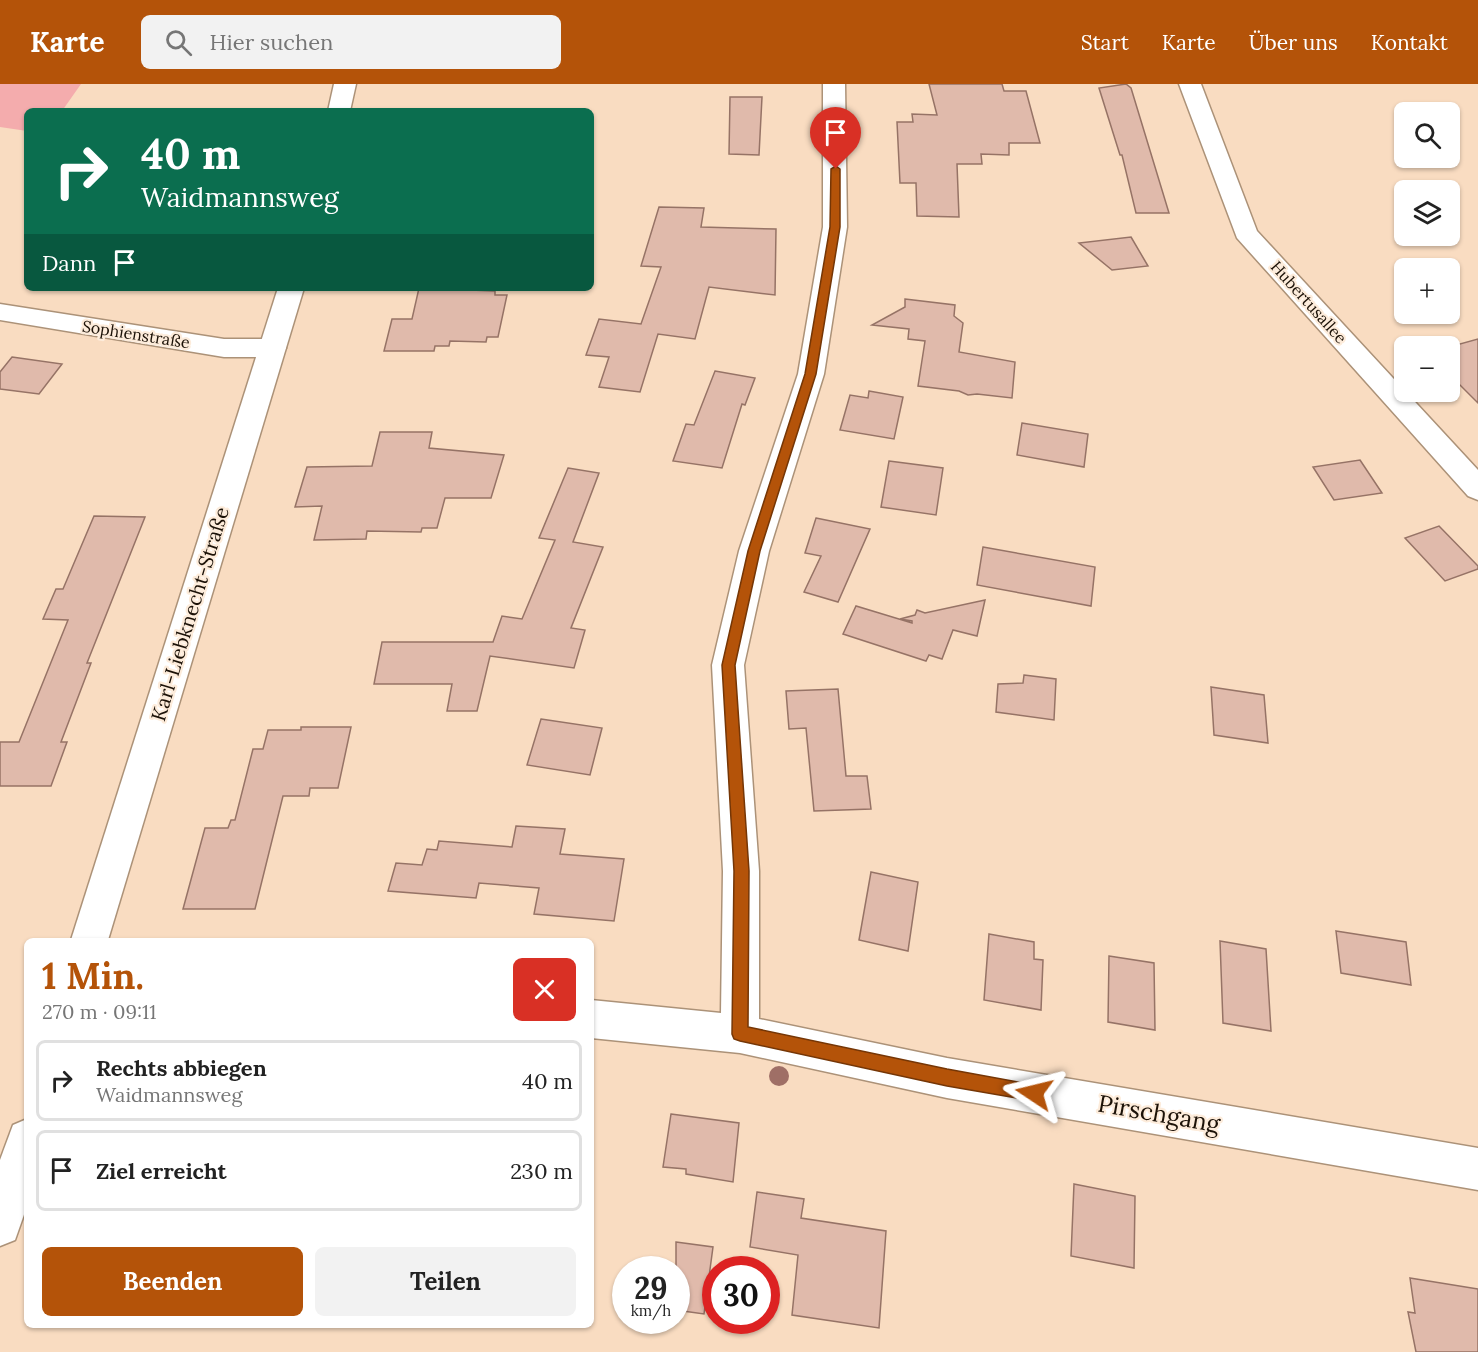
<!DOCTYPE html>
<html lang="de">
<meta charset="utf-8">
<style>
:root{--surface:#fff;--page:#f2f2f2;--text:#222;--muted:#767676;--line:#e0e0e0;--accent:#b45309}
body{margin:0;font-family:Lora,serif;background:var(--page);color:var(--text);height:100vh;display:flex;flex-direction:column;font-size:22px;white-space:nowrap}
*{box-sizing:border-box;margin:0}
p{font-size:20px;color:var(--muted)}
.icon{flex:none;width:33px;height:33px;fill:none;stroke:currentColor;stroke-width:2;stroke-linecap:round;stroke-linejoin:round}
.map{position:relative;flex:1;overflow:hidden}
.panel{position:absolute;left:24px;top:854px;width:570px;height:390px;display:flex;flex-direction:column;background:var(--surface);border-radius:9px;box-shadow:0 2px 4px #0004}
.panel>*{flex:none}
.banner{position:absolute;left:24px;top:24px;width:570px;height:183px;border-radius:9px;box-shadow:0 2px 4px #0004;background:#0b6e4f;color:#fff;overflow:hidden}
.buttons{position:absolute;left:1394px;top:18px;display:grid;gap:12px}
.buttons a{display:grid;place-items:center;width:66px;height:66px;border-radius:9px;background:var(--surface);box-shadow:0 2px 4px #0004;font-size:30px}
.speed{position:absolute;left:612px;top:1172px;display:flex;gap:12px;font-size:30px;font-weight:700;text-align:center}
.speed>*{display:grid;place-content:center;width:78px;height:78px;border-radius:50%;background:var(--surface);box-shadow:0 2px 4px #0004;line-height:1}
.speed small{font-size:15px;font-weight:400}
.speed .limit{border:9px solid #d22;background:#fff;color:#111}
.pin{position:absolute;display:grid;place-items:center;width:51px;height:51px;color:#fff;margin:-62px -26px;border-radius:50% 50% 50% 0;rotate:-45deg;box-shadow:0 0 6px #0007}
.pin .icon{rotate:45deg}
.me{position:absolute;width:66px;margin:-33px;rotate:280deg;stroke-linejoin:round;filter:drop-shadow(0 0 4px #0008)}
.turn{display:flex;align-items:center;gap:21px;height:126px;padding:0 18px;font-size:27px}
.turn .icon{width:78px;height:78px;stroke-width:2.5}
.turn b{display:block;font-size:42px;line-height:51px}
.then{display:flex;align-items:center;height:57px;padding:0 18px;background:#0003;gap:12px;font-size:22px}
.round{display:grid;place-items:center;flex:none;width:63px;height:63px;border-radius:9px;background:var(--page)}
.overview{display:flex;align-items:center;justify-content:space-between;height:102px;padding:0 18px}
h1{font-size:36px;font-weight:800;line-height:45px;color:var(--accent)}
.button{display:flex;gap:12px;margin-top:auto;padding:12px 18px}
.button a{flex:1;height:69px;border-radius:9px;background:var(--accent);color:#fff;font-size:24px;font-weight:800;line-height:69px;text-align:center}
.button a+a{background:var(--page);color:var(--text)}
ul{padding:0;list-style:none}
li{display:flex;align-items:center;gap:18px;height:81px;margin:0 12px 9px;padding:0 6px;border:3px solid var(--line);border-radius:9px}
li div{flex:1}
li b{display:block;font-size:22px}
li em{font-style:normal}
header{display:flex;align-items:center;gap:36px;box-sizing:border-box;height:84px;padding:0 30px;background:var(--accent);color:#fff}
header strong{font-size:28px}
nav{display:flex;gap:33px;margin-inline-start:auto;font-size:21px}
.search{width:420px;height:54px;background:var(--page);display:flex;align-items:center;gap:15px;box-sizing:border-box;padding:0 21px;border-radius:9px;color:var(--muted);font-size:22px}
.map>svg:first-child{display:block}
.green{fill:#f4acad}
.building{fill:#e0baab;stroke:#967366;stroke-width:1.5}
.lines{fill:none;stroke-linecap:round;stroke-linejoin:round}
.minor-casing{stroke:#ac9278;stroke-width:3}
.tertiary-casing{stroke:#ac9278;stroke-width:3}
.minor{fill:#fff;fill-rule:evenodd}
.tertiary{fill:#fff;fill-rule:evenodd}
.tree{fill:#9f6f66}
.route{fill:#b45309;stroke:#753606;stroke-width:1.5}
.labels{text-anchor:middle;stroke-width:4.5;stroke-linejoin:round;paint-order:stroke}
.far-street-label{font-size:16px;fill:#1b1107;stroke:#fdecdb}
.street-label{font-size:20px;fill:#1b1107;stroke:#fdecdb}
.near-street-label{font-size:24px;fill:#1b1107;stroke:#fdecdb}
</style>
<header>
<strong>Karte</strong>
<div class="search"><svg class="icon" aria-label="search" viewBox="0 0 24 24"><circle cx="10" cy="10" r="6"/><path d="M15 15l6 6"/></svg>Hier suchen</div>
<nav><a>Start</a><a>Karte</a><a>Über uns</a><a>Kontakt</a></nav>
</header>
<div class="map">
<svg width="1478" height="1268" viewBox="0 0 1478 1268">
<rect width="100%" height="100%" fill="#f9dcc1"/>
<!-- green -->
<polygon class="green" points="0,0 81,0 62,27 27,27 27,47 0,43"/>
<!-- building -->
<g class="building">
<polygon points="929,0 1002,0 1004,7 1026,7 1040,59 1009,59 1009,71 981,70 982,80 957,80 959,133 917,132 916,99 900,99 897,38 913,38 912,30 937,31"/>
<polygon points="1126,0 1131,4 1169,129 1136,129 1122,71 1120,71 1099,4"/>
<polygon points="730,13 762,13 759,71 729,70"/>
<polygon points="659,123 704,124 701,143 776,145 775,211 709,203 695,255 658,250 640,308 599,303 609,273 586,271 599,235 641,240 661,183 641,182"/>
<polygon points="1131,153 1148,182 1112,186 1079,159"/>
<polygon points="419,204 495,207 495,211 507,211 498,253 487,253 486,258 450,257 449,262 435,262 434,267 384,267 392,235 412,235"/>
<polygon points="905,215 955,221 954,232 963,239 959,268 1015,278 1012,314 977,310 968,311 959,307 918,302 925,257 908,255 909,245 872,241 905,223"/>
<polygon points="1478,255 1478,319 1460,301 1449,304 1449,263"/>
<polygon points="12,273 62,280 39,310 0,305 0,288"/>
<polygon points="715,287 755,294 745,321 742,320 722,384 673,377 686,340 694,341"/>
<polygon points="869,307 903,313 894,355 840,346 850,311 868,314"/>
<polygon points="1022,339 1088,350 1084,383 1017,371"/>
<polygon points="380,348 432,348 429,364 504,371 491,414 445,414 437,444 422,444 421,448 367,447 366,455 314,456 322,422 295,423 307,383 372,382"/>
<polygon points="1360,376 1382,409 1334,416 1313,383"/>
<polygon points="889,377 943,384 936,431 881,423"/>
<polygon points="568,384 599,389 573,458 603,463 571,544 585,546 574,584 490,572 477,627 447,627 452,600 374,600 382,558 493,558 502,532 522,535 555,456 539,454"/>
<polygon points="94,432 145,433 87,579 91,579 61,658 67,658 51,702 0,702 0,658 19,658 68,536 43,535 56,505 63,505"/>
<polygon points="816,434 870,445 838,518 804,508 821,472 805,469"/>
<polygon points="1439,442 1478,482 1478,485 1445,497 1405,454"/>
<polygon points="983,463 1095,483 1091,522 977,501"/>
<polygon points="985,516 977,552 953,546 942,575 929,571 926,577 843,550 856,522 912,539 912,537 900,535 915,531 917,526 925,529"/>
<polygon points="1024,591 1056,595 1054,636 996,628 998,600 1023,599"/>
<polygon points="1211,603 1264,611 1268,659 1214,651"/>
<polygon points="838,605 846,692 867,692 871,725 814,727 806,644 789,645 786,607"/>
<polygon points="541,635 602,644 590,691 527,681"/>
<polygon points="301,643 351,643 338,704 310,704 309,712 283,712 255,825 183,825 205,744 228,744 231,736 235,736 253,665 263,665 268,646 301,646"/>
<polygon points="516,742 565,745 560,770 624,775 614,837 534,830 539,804 479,799 476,814 388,807 396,779 422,781 427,765 437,766 439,757 512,763"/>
<polygon points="871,788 918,798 908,867 859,856"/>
<polygon points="1336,847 1406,858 1411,901 1341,889"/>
<polygon points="989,850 1034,858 1034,875 1043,876 1041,926 984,916"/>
<polygon points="1220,857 1266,865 1271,947 1223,939"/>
<polygon points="1109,872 1154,879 1155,946 1108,938"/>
<polygon points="671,1030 739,1039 733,1098 686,1090 686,1085 663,1083"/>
<polygon points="1074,1100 1135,1112 1134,1184 1071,1172"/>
<polygon points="757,1108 804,1115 801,1134 886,1147 879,1244 792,1231 798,1171 750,1163"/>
<polygon points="676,1158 713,1163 704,1230 676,1226"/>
<polygon points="1410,1194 1478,1205 1478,1268 1416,1268 1408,1228 1415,1229"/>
</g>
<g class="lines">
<defs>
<g id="minor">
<polygon points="823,0 845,0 847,143 824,290 769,467 744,581 759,787 759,935 947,974 1478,1064 1478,1106 947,1014 740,969 591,954 591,916 721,929 723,787 712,581 739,467 798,290 823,143"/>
<polygon points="1179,0 1201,0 1257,147 1478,386 1478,416 1468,412 1237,154"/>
<polygon points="0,220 224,255 273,255 282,258 286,264 282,270 273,273 224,273 0,236"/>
</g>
<g id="tertiary">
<polygon points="334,0 356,0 350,27 328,27"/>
<polygon points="278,204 304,204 108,856 71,856"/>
<polygon points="27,1035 27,1122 15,1156 0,1162 0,1076 13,1041"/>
</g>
</defs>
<!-- minor casing -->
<use href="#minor" class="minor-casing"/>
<!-- tertiary casing -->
<use href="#tertiary" class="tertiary-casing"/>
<!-- minor -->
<use href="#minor" class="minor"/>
<!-- tertiary -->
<use href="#tertiary" class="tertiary"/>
</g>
<!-- trees -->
<circle class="tree" cx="779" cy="992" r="10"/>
<!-- route -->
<polygon class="route" points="836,82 840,85 840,143 816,290 760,467 735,581 749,787 748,943 947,985 1034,1001 1040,1003 1042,1009 1040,1015 1034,1017 947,1002 740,957 734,955 732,950 734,787 722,581 748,467 805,290 830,143 831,85"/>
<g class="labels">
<!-- far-street labels -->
<g class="far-street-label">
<text transform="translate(1309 218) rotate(48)" y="6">Hubertusallee</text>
<text transform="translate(136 250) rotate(9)" y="6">Sophienstraße</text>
</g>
<!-- street labels -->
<g class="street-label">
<text transform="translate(190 530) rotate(-73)" y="7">Karl-Liebknecht-Straße</text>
</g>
<!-- near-street labels -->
<g class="near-street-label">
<text transform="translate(1159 1030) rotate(10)" y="8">Pirschgang</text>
</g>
</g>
</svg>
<div class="buttons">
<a><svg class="icon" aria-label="search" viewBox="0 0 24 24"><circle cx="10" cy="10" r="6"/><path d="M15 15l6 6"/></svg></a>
<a><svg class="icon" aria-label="layers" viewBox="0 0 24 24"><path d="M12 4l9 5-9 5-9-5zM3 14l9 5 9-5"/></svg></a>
<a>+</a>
<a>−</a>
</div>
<div class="speed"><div>29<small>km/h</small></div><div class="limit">30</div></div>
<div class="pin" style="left:836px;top:85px;background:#d93025"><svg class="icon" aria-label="arrive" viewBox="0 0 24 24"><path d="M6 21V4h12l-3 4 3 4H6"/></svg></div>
<svg class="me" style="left:1034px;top:1009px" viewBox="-20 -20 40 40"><path d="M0-17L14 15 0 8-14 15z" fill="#b45309" stroke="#fff" stroke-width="4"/></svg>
<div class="banner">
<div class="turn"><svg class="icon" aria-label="right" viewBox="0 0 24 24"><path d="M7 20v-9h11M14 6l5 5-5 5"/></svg><div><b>40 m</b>Waidmannsweg</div></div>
<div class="then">Dann<svg class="icon" aria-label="arrive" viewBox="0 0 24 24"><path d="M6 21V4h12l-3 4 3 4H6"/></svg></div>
</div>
<section class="panel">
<div class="overview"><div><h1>1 Min.</h1><p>270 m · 09:11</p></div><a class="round" style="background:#d93025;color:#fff"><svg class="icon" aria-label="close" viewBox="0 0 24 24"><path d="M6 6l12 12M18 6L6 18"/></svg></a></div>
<ul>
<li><svg class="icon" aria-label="right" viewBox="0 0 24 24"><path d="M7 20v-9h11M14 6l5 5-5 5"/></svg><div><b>Rechts abbiegen</b><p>Waidmannsweg</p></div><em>40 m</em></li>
<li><svg class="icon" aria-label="arrive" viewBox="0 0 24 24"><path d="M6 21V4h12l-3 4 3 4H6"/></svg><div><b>Ziel erreicht</b></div><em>230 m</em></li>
</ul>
<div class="button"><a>Beenden</a><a>Teilen</a></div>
</section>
</div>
